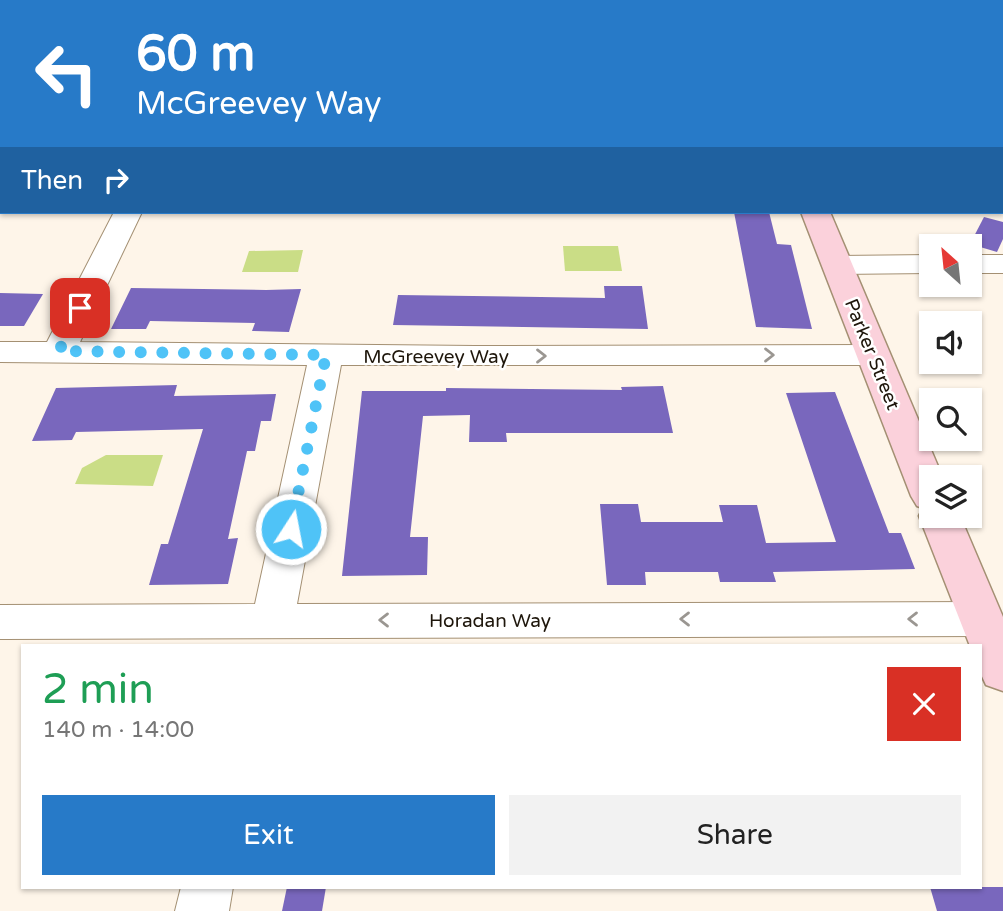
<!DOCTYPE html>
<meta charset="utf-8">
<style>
:root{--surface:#fff;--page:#f2f2f2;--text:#222;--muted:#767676;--accent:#277ac8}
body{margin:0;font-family:"Varela Round",sans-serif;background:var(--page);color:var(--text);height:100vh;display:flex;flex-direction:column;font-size:26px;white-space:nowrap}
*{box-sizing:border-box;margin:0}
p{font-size:23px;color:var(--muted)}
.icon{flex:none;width:38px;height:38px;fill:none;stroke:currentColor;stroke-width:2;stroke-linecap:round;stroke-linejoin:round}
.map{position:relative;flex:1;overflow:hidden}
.side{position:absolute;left:21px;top:644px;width:961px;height:245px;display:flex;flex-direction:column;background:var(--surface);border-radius:0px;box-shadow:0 2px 5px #0004}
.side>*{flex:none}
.top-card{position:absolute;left:0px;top:0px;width:1004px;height:214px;box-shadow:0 2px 5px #0004;background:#277ac8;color:#fff;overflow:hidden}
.needle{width:46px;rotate:333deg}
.controls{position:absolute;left:919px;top:234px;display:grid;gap:14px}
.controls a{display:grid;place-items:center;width:63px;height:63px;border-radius:0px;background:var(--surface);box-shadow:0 2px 5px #0004;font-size:35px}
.pin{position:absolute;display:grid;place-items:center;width:60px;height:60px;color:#fff;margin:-30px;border-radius:14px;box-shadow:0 4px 10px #0006}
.me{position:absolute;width:77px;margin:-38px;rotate:11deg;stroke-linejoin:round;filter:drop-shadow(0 0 5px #0008)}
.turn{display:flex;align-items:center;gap:24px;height:147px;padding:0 21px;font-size:32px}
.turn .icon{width:91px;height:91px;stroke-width:2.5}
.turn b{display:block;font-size:49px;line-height:60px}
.then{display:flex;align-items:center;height:66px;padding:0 21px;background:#0003;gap:14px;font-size:26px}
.round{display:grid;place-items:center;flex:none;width:74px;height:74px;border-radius:0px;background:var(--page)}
.headline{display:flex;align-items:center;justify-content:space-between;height:119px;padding:0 21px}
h1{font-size:42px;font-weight:600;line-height:52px;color:#1e9e55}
.button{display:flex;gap:14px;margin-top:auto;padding:14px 21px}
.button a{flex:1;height:80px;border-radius:0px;background:var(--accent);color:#fff;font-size:28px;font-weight:600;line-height:80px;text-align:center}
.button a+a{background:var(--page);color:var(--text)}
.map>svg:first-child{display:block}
.education{fill:#fce9d9}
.green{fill:#cadd86}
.building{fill:#7967bd}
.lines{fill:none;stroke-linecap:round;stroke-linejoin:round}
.street-casing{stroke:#a49073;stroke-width:2}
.secondary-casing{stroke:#a49073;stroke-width:3}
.primary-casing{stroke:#a84b5c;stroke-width:3}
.path{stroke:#9d9488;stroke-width:2.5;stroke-dasharray:3.5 3.5;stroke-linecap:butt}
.street{fill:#fff;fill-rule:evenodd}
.secondary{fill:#fbd1db;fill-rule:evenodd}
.primary{fill:#f8a4b7;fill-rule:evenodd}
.tram{stroke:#484034;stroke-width:2}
.oneway{stroke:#9a9691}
.route{stroke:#4fc3f7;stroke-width:12;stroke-dasharray:0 21.6}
.labels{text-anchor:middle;stroke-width:5;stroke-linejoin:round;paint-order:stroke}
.street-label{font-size:19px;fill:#1e160b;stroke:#fff}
</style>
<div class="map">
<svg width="1003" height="911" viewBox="0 0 1003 911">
<rect width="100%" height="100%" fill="#fef5e9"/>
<!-- education -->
<polygon class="education" points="0,0 1003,0 1003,103 1003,2 2,2 0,198"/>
<!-- green -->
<g class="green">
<polygon points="563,246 618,246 622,271 565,271"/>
<polygon points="303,250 298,272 242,272 249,251"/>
<polygon points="106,455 163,455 153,486 75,484 82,468"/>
</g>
<!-- building -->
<g class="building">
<polygon points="734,212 769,212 777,244 791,245 812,329 756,327"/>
<polygon points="984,217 1003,222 1003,239 997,252 970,244"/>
<polygon points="604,286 642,286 648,329 393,325 398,295 605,298"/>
<polygon points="131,288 266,290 301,289 289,332 252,331 255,323 150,321 146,329 111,329"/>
<polygon points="0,293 43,294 24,326 0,326"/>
<polygon points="177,385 174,396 276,394 271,421 261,421 255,451 247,451 228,539 238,538 228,584 149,585 161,544 168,544 203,429 76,432 72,440 32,441 56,388"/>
<polygon points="663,386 673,433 506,433 507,442 469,442 470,415 423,416 410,537 428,537 427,575 342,576 362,391 446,391 446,388 622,390 621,387"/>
<polygon points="835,392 889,533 901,533 915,569 773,572 776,582 720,582 718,572 645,572 646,585 607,585 600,504 638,504 641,522 723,522 719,505 757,505 766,543 836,542 786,393"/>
<polygon points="287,887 326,887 322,911 282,911"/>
<polygon points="930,887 1003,887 1003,911 937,911"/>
</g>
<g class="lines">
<defs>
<g id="street">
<polygon points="40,0 60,0 39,2"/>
<polygon points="2,58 2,74 0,75 0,59"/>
<polygon points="0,189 2,189 0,206"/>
<polygon points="114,212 142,212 80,342 475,346 872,345 884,348 889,355 884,362 872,365 341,365 297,604 981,602 996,607 1002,619 996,631 981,636 0,639 0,605 255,604 307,365 0,362 0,342 47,342"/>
<polygon points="931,255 931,273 838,274 828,271 823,265 828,259 838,256"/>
<rect x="970" y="255" width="33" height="18"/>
<polygon points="181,887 233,887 229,911 175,911"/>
</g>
<g id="secondary">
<polygon points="708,0 728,0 729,2 708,2"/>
<polygon points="801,212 830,212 943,478 931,478 931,516 960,516 1003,617 1003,691 986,685 980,672 980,646 970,646 919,516 923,508 917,506 911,496"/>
</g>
<g id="primary">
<polygon points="23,0 47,0 22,2"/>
<polygon points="0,7 2,7 0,20"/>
</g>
</defs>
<!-- street casing -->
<use href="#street" class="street-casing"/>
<!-- secondary casing -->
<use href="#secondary" class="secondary-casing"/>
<!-- primary casing -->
<use href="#primary" class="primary-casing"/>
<!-- path -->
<polyline class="path" points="400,0 402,2"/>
<!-- street -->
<use href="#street" class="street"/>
<!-- secondary -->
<use href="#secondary" class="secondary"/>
<!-- primary -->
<use href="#primary" class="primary"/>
<!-- tram -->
<polyline class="tram" points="10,2 15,0"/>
</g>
<!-- one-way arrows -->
<defs><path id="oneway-chevron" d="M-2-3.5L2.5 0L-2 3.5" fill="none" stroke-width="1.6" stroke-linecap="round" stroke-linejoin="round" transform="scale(1.75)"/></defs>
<g class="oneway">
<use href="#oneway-chevron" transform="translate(769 355)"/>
<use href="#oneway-chevron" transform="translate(541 356)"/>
<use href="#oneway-chevron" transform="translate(685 619) rotate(180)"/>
<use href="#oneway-chevron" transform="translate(913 619) rotate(180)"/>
<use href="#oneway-chevron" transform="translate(384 620) rotate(-180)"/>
</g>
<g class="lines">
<!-- route -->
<polyline class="route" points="80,308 59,351 326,355 291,529"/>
</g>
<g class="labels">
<!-- street labels -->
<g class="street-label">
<text transform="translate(873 354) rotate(68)" y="7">Parker Street</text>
<text x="436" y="363">McGreevey Way</text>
<text x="490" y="627">Horadan Way</text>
</g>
</g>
</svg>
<div class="controls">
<a><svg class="needle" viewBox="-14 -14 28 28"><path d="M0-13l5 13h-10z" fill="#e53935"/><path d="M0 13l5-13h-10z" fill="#767676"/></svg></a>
<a><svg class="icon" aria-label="sound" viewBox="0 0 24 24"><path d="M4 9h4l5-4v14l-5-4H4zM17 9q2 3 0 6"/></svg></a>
<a><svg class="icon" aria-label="search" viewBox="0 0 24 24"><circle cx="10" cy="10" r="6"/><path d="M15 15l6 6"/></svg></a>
<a><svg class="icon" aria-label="layers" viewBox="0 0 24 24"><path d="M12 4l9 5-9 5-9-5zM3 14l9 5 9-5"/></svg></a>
</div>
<div class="pin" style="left:80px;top:308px;background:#d93025"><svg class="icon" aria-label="arrive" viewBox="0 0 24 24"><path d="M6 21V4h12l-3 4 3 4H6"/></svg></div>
<svg class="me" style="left:291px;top:529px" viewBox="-20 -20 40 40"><circle r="17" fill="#4fc3f7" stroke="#fff" stroke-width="3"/><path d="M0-11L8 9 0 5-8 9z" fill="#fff"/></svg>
<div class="top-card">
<div class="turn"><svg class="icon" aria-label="left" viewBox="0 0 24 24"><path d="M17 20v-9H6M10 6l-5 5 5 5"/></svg><div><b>60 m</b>McGreevey Way</div></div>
<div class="then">Then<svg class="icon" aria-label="right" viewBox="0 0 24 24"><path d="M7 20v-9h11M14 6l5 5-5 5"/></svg></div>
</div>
<section class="side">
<div class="headline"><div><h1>2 min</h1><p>140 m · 14:00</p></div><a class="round" style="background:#d93025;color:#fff"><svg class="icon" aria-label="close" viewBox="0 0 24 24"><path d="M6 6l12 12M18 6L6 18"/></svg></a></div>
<div class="button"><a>Exit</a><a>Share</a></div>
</section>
</div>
